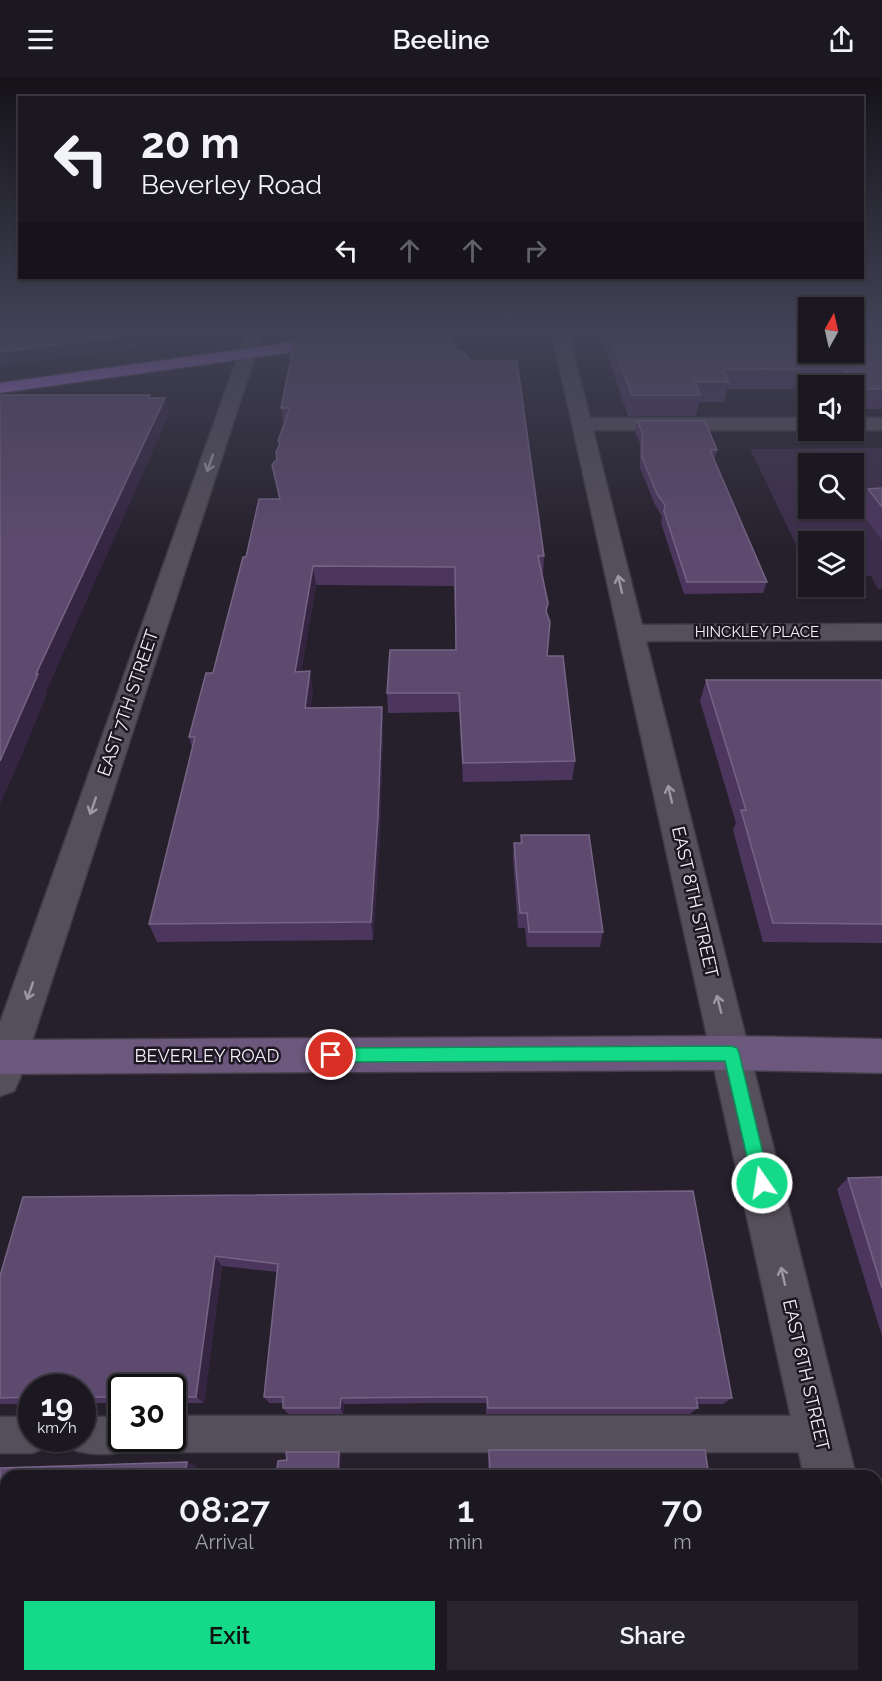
<!DOCTYPE html>
<style>
:root{--surface:#1c1821;--page:#29252e;--text:#f1f3f6;--muted:#a0a0a5;--line:#3a373f;--accent:#14d989}
body{margin:0;font-family:Raleway,sans-serif;background:var(--page);color:var(--text);height:100vh;display:flex;flex-direction:column;font-size:22px;white-space:nowrap}
*{box-sizing:border-box;margin:0}
p{font-size:20px;color:var(--muted)}
.icon{flex:none;width:33px;height:33px;fill:none;stroke:currentColor;stroke-width:2;stroke-linecap:round;stroke-linejoin:round}
.map{position:relative;flex:1;overflow:hidden}
.drawer{position:absolute;left:0px;top:1392px;width:882px;height:212px;display:flex;flex-direction:column;background:var(--surface);border-radius:18px 18px 0 0;box-shadow:0 2px 4px #0004,0 0 0 2px var(--line)}
.drawer>*{flex:none}
.hud{position:absolute;left:18px;top:18px;width:846px;height:183px;border-radius:0px;box-shadow:0 2px 4px #0004,0 0 0 2px var(--line);background:#1c1821;color:var(--text);overflow:hidden}
.needle{width:39px;rotate:8deg}
.fabs{position:absolute;left:798px;top:219px;display:grid;gap:12px}
.fabs a{display:grid;place-items:center;width:66px;height:66px;border-radius:0px;background:var(--surface);box-shadow:0 2px 4px #0004,0 0 0 2px var(--line);font-size:30px}
.speed{position:absolute;left:18px;top:1296px;display:flex;gap:12px;font-size:30px;font-weight:700;text-align:center}
.speed>*{display:grid;place-content:center;width:78px;height:78px;border-radius:50%;background:var(--surface);box-shadow:0 2px 4px #0004,0 0 0 2px var(--line);line-height:1}
.speed small{font-size:15px;font-weight:400}
.speed .limit{border:3px solid #111;border-radius:9px;background:#fff;color:#111}
.pin{position:absolute;display:grid;place-items:center;width:51px;height:51px;color:#fff;margin:-26px;border:3px solid #fff;border-radius:50%;box-shadow:0 2px 6px #0007}
.me{position:absolute;width:66px;margin:-33px;rotate:347deg;stroke-linejoin:round;filter:drop-shadow(0 0 4px #0008)}
.turn{display:flex;align-items:center;gap:21px;height:126px;padding:0 24px;font-size:27px}
.turn .icon{width:78px;height:78px;stroke-width:2.5}
.turn b{display:block;font-size:42px;line-height:51px}
.lanes{display:flex;align-items:center;height:57px;padding:0 24px;background:#0003;justify-content:center;gap:30px;direction:ltr}
.lanes .off{opacity:.35}
.eta{display:flex;justify-content:space-evenly;align-items:center;height:102px;text-align:center}
.eta b{font-size:36px;font-weight:600;line-height:42px}
.cta{display:flex;gap:12px;margin-top:auto;padding:12px 24px}
.cta a{flex:1;height:69px;border-radius:0px;background:var(--accent);color:#111;font-size:24px;font-weight:600;line-height:69px;text-align:center}
.cta a+a{background:var(--page);color:var(--text)}
header{display:flex;justify-content:space-between;align-items:center;height:78px;padding:0 24px;background:var(--surface);font-size:27px;font-weight:600}
.map>svg:first-child{display:block}
.green{fill:#3c2d4a;fill-rule:evenodd}
.lines{fill:none;stroke-linecap:round;stroke-linejoin:round}
.lane-casing{stroke:#413c46;stroke-width:3}
.street-casing{stroke:#413c46;stroke-width:3}
.secondary-casing{stroke:#413c46;stroke-width:3}
.highway-casing{stroke:#413c46;stroke-width:3}
.lane{fill:#554f5b;fill-rule:evenodd}
.street{fill:#554f5b;fill-rule:evenodd}
.secondary{fill:#6c577d;fill-rule:evenodd}
.highway{fill:#a06acc;fill-rule:evenodd}
.wall{fill:#4c365e}
.shaded-wall{fill:#352543}
.building{fill:#5e4a6f;stroke:#756484;stroke-width:1.5}
.oneway{stroke:#9c97a1}
.route{fill:#14d989;stroke:#0d8d59;stroke-width:1.5}
.labels{text-anchor:middle;stroke-width:5;stroke-linejoin:round;paint-order:stroke}
.far-street-label{font-size:15px;fill:#f3eff7;stroke:#1d1722}
.street-label{font-size:18px;fill:#f3eff7;stroke:#1d1722}
</style>
<header><svg class="icon" aria-label="menu" viewBox="0 0 24 24"><path d="M4 6h16M4 12h16M4 18h16"/></svg>Beeline<svg class="icon" aria-label="share" viewBox="0 0 24 24"><path d="M12 15V3M7 8l5-5 5 5M5 13v7h14v-7"/></svg></header>
<div class="map">
<svg width="882" height="1603" viewBox="0 0 882 1603">
<rect width="100%" height="100%" fill="#26202c"/>
<!-- green -->
<path class="green" d="M882,370V511H878L871,498L854,499V464H808V473H799L750,371ZM808,386H854V430H808Z"/>
<g class="lines">
<defs>
<g id="lane">
<polygon points="172,1338 820,1338 833,1343 838,1356 833,1369 820,1374 172,1374 159,1369 156,1360 172,1360"/>
<polygon points="0,1339 32,1339 32,1360 49,1360 45,1370 32,1375 0,1375"/>
<path d="M82,1339H122V1360H139L135,1370C115,1378 89,1378 69,1370L65,1360H82Z"/>
</g>
<g id="street">
<polygon points="248,250 264,250 20,1000 14,1013 0,1018 0,945"/>
<polygon points="551,250 567,250 590,340 808,340 808,352 593,352 642,547 882,546 882,562 646,563 856,1398 804,1398"/>
<rect x="854" y="340" width="28" height="12"/>
<polygon points="876,1564 882,1567 882,1603 849,1603 848,1598 876,1598"/>
</g>
<polygon id="secondary" points="731,958 882,961 882,995 731,992 0,996 0,962"/>
<polygon id="highway" points="337,258 343,259 345,263 343,267 0,315 0,305"/>
</defs>
<!-- lane casing -->
<use href="#lane" class="lane-casing"/>
<!-- street casing -->
<use href="#street" class="street-casing"/>
<!-- secondary casing -->
<use href="#secondary" class="secondary-casing"/>
<!-- highway casing -->
<use href="#highway" class="highway-casing"/>
<!-- lane -->
<use href="#lane" class="lane"/>
<!-- street -->
<use href="#street" class="street"/>
<!-- secondary -->
<use href="#secondary" class="secondary"/>
<!-- highway -->
<use href="#highway" class="highway"/>
</g>
<!-- wall -->
<g class="wall">
<polygon points="283,250 437,250 544,478 543,497 547,536 547,578 575,683 572,702 463,704 459,634 388,635 387,615 456,572 454,508 316,507 301,593 313,613 310,630 382,629 383,649 380,758 373,862 157,864 149,846 192,670 189,659 213,595 246,479 279,421 272,387 277,381 279,368 278,363 284,348 281,330 300,259 300,254 284,256"/>
<polygon points="591,250 882,250 882,331 854,331 854,308 808,308 808,311 727,311 724,324 699,324 696,338 628,338 601,258 593,258"/>
<polygon points="637,343 717,372 714,382 767,504 763,515 684,516 661,445 662,438 655,427 640,390 640,365 635,354"/>
<polygon points="882,410 882,463 860,432 868,411"/>
<polygon points="706,602 882,602 882,865 763,864 733,752 736,745 700,623"/>
<polygon points="521,757 603,854 600,869 527,869 525,850 518,850 513,781 514,765 520,765"/>
<polygon points="882,1099 882,1258 837,1111 848,1100"/>
<polygon points="693,1113 732,1320 723,1326 697,1326 698,1330 690,1336 486,1336 486,1325 439,1325 344,1326 343,1336 288,1336 283,1330 283,1325 269,1325 264,1319 277,1194 222,1188 204,1325 172,1325 172,1310 122,1310 122,1325 82,1325 82,1310 32,1310 32,1326 0,1326 0,1198"/>
<polygon points="489,1372 709,1398 489,1398 488,1376"/>
<polygon points="525,1598 746,1598 751,1603 521,1603"/>
</g>
<!-- shaded-wall -->
<g class="shaded-wall">
<polygon points="187,250 247,250 244,255 0,288 0,274"/>
<polygon points="265,250 282,250 266,252"/>
<polygon points="283,250 380,250 300,261 299,254 284,256"/>
<polygon points="165,320 169,337 46,614 47,616 22,677 0,726 0,683 36,596"/>
<polygon points="313,488 316,507 298,613 295,594"/>
<polygon points="310,593 313,613 308,649 305,630"/>
<polygon points="382,629 383,649 380,758 373,862 371,844"/>
<polygon points="215,1178 222,1188 204,1325 196,1319"/>
<polygon points="341,1320 344,1326 343,1336 340,1330"/>
<polygon points="339,1374 341,1376 340,1398 338,1398"/>
<polygon points="187,1384 196,1388 194,1398 185,1398"/>
<polygon points="126,1598 137,1598 136,1603 125,1603"/>
</g>
<!-- building -->
<g class="building">
<polygon points="0,250 187,250 0,274"/>
<polygon points="366,250 437,250 458,272 462,273 472,283 517,283 544,478 538,478 548,525 546,533 550,544 547,578 563,578 575,683 463,685 459,615 387,615 390,572 456,572 455,489 313,488 295,594 310,593 305,630 382,629 378,739 371,844 149,846 195,659 189,659 206,595 213,595 243,479 246,479 259,421 280,421 272,387 277,381 276,374 280,366 278,363 290,330 281,330 295,260"/>
<polygon points="607,250 808,250 808,274 854,274 854,250 882,250 882,311 858,311 844,291 723,291 729,304 695,304 700,317 632,317"/>
<polygon points="0,317 150,317 148,320 165,320 36,596 38,596 0,683"/>
<polygon points="637,343 705,343 717,372 710,372 767,504 687,504 664,433 665,427 657,416 642,379 642,354"/>
<polygon points="882,410 882,429 868,411"/>
<polygon points="706,602 882,602 882,846 773,845 741,732 746,732"/>
<polygon points="521,757 589,757 603,854 529,854 527,835 520,835 514,765 522,765"/>
<polygon points="882,1099 882,1210 848,1100"/>
<polygon points="693,1113 732,1320 696,1320 698,1330 488,1330 487,1319 439,1319 341,1320 340,1330 283,1330 283,1319 264,1319 278,1186 215,1178 196,1319 172,1319 172,1310 122,1310 122,1319 82,1319 82,1310 32,1310 32,1319 0,1320 0,1198 23,1119"/>
<polygon points="489,1372 705,1372 709,1398 490,1398"/>
<polygon points="286,1374 339,1374 338,1398 258,1398 259,1391 277,1391 278,1383 287,1382"/>
<polygon points="187,1384 185,1398 6,1398 6,1598 126,1598 125,1603 0,1603 0,1390"/>
<polygon points="529,1598 746,1598 751,1603 526,1603"/>
</g>
<!-- one-way arrows -->
<defs><path id="oneway-shaft" d="M-6 0H5M1.5-3L5.5 0L1.5 3" fill="none" stroke-width="1.6" stroke-linecap="round" stroke-linejoin="round" transform="scale(1.5)"/></defs>
<g class="oneway">
<use href="#oneway-shaft" transform="translate(210 385) rotate(109)"/>
<use href="#oneway-shaft" transform="translate(620 506) rotate(-103)"/>
<use href="#oneway-shaft" transform="translate(670 716) rotate(-103)"/>
<use href="#oneway-shaft" transform="translate(93 728) rotate(109)"/>
<use href="#oneway-shaft" transform="translate(30 913) rotate(109)"/>
<use href="#oneway-shaft" transform="translate(719 926) rotate(-104)"/>
<use href="#oneway-shaft" transform="translate(783 1198) rotate(-103)"/>
</g>
<!-- sky -->
<linearGradient id="sky" x2="0" y2="1"><stop stop-color="#151218"/><stop offset="0.53" stop-color="#414256"/><stop offset="1" stop-color="#414256" stop-opacity="0"/></linearGradient>
<rect width="882" height="474" fill="url(#sky)"/>
<!-- route -->
<polygon class="route" points="731,968 737,970 739,975 770,1105 768,1111 762,1113 755,1111 753,1105 725,983 331,984 325,982 323,977 325,972 331,970"/>
<g class="labels">
<!-- far-street labels -->
<g class="far-street-label">
<text x="757" y="559">HINCKLEY PLACE</text>
</g>
<!-- street labels -->
<g class="street-label">
<text transform="translate(128 625) rotate(-71)" y="6">EAST 7TH STREET</text>
<text transform="translate(695 824) rotate(77)" y="6">EAST 8TH STREET</text>
<text x="207" y="984">BEVERLEY ROAD</text>
<text transform="translate(806 1297) rotate(77)" y="6">EAST 8TH STREET</text>
</g>
</g>
</svg>
<div class="fabs">
<a><svg class="needle" viewBox="-14 -14 28 28"><path d="M0-13l5 13h-10z" fill="#e53935"/><path d="M0 13l5-13h-10z" fill="#a0a0a5"/></svg></a>
<a><svg class="icon" aria-label="sound" viewBox="0 0 24 24"><path d="M4 9h4l5-4v14l-5-4H4zM17 9q2 3 0 6"/></svg></a>
<a><svg class="icon" aria-label="search" viewBox="0 0 24 24"><circle cx="10" cy="10" r="6"/><path d="M15 15l6 6"/></svg></a>
<a><svg class="icon" aria-label="layers" viewBox="0 0 24 24"><path d="M12 4l9 5-9 5-9-5zM3 14l9 5 9-5"/></svg></a>
</div>
<div class="speed"><div>19<small>km/h</small></div><div class="limit">30</div></div>
<div class="pin" style="left:331px;top:977px;background:#d93025"><svg class="icon" aria-label="arrive" viewBox="0 0 24 24"><path d="M6 21V4h12l-3 4 3 4H6"/></svg></div>
<svg class="me" style="left:762px;top:1105px" viewBox="-20 -20 40 40"><circle r="17" fill="#14d989" stroke="#fff" stroke-width="3"/><path d="M0-11L8 9 0 5-8 9z" fill="#fff"/></svg>
<div class="hud">
<div class="turn"><svg class="icon" aria-label="left" viewBox="0 0 24 24"><path d="M17 20v-9H6M10 6l-5 5 5 5"/></svg><div><b>20 m</b>Beverley Road</div></div>
<div class="lanes"><svg class="icon" aria-label="left" viewBox="0 0 24 24"><path d="M17 20v-9H6M10 6l-5 5 5 5"/></svg><svg class="icon off" aria-label="ahead" viewBox="0 0 24 24"><path d="M12 20V5M6 11l6-6 6 6"/></svg><svg class="icon off" aria-label="ahead" viewBox="0 0 24 24"><path d="M12 20V5M6 11l6-6 6 6"/></svg><svg class="icon off" aria-label="right" viewBox="0 0 24 24"><path d="M7 20v-9h11M14 6l5 5-5 5"/></svg></div>
</div>
<section class="drawer">
<div class="eta">
<div><b>08:27</b><p>Arrival</p></div>
<div><b>1</b><p>min</p></div>
<div><b>70</b><p>m</p></div>
</div>
<div class="cta"><a>Exit</a><a>Share</a></div>
</section>
</div>
